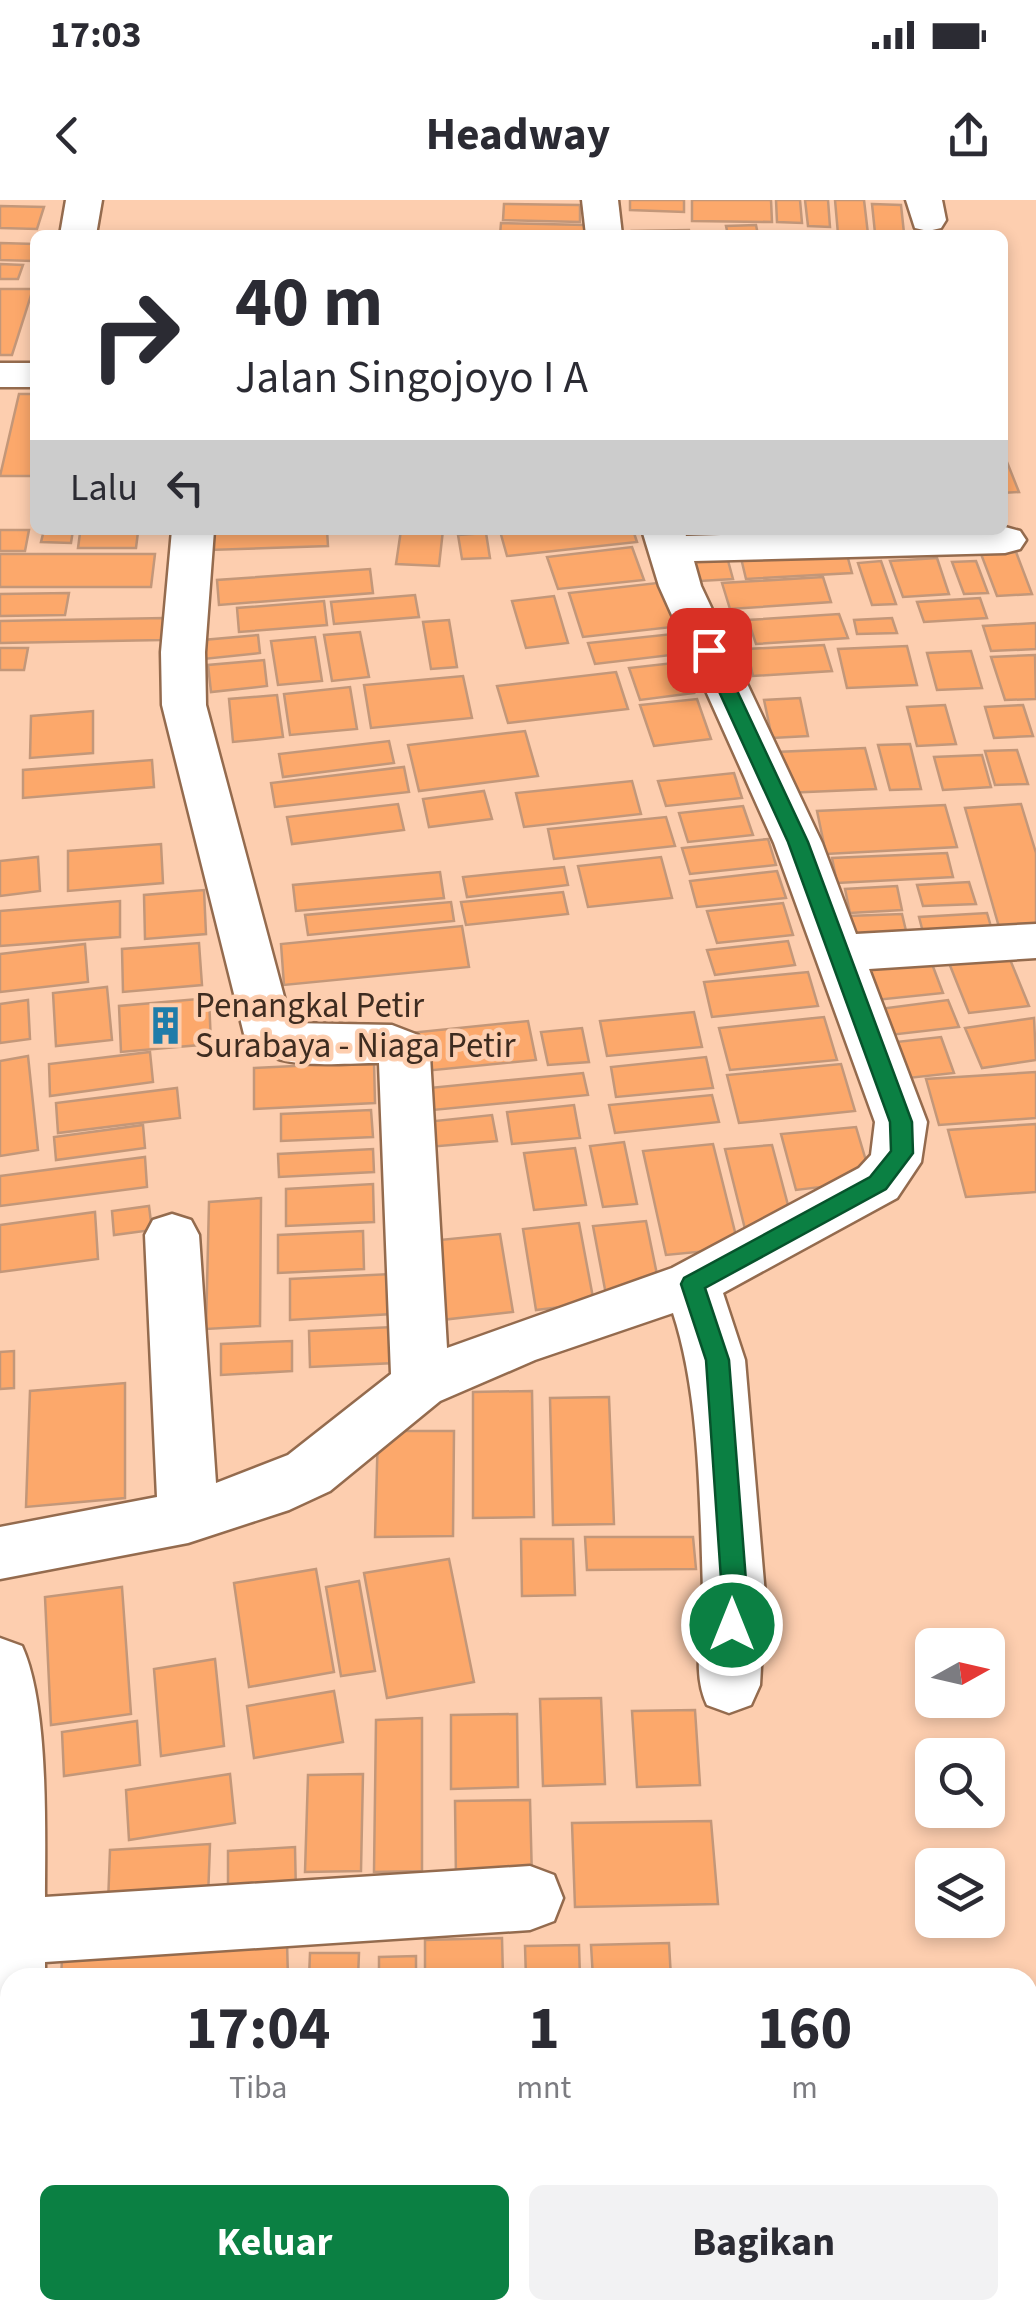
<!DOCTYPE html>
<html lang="id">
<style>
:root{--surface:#fff;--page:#f2f2f3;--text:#2b2b33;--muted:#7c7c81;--accent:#0b8043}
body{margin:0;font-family:"Source Sans 3",sans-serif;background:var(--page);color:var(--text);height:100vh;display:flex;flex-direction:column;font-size:38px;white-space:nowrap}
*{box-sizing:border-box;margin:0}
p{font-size:32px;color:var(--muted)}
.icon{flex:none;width:55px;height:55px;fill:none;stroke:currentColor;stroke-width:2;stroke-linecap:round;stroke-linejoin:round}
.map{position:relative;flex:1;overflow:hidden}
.drawer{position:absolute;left:0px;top:1768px;width:1038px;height:352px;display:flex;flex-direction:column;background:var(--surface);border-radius:30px 30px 0 0;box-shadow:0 5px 15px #0003}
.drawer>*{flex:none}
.hud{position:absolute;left:30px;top:30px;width:978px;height:305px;border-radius:15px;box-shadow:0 5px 15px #0003;background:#fff;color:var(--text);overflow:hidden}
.needle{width:65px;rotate:82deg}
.buttons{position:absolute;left:915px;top:1428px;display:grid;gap:20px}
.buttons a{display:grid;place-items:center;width:90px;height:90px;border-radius:15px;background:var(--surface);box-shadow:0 5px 15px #0003;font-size:50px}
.pin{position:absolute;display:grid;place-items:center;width:85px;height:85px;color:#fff;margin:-42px;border-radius:20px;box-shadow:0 5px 15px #0006}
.me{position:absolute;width:110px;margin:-55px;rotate:0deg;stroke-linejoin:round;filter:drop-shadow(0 0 8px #0008)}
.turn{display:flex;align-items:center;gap:35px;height:210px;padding:0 40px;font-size:45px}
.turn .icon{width:130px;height:130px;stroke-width:2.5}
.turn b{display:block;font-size:70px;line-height:85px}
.then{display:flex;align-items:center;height:95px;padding:0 40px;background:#0003;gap:20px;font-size:38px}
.eta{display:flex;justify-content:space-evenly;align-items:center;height:170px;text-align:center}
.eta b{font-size:60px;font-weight:700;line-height:70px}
.cta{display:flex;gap:20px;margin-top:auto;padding:20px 40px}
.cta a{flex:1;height:115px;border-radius:15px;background:var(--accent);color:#fff;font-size:40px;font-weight:700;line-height:115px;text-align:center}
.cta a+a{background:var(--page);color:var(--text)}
.status{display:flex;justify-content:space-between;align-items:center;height:70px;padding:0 50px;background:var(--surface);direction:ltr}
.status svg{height:28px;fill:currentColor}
header{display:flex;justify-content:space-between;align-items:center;height:130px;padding:0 40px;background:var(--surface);font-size:45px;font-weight:700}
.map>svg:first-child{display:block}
.building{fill:#fca86b;stroke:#c39779;stroke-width:2.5}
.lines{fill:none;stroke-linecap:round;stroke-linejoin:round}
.street-casing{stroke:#946b4e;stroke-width:5}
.street{fill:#fff;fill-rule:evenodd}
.route{fill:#0b8043;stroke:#07532c;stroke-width:2.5}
.labels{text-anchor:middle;stroke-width:9;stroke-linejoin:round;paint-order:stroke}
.poi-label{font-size:35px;fill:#3e2c20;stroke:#fdceaf;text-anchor:start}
</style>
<div class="status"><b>17:03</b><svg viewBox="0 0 49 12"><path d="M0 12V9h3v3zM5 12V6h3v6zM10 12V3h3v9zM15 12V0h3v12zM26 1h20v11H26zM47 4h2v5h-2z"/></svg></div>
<header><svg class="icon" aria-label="back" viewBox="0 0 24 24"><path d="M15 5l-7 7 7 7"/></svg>Headway<svg class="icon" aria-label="share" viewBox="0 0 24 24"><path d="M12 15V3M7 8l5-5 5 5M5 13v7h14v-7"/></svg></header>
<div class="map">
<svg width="1036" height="2119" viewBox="0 0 1036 2119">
<rect width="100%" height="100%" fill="#fdceaf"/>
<!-- building -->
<g class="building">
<polygon points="630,0 684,0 684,12 630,10"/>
<polygon points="692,0 771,0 772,22 692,21"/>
<polygon points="776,0 800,0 802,23 777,22"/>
<polygon points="805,0 828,0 830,27 808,26"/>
<polygon points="835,0 864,0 868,34 838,34"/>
<polygon points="504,4 580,5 580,22 503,20"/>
<polygon points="872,4 901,5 904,33 875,33"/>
<polygon points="0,6 44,7 37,29 0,28"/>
<polygon points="501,23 586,25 586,35 500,35"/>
<polygon points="756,25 758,35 728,35 726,26"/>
<polygon points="689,30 690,35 633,35 632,31"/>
<polygon points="0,43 35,44 33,61 0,60"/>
<polygon points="0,64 23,65 18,79 0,79"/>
<polygon points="0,89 33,89 12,155 0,155"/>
<polygon points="19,194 35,194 35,276 0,276"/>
<polygon points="1002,257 1005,257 1019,292 1002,293"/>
<polygon points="0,330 29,330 25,351 0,351"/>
<polygon points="44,330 73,330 71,343 41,342"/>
<polygon points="210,330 327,330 328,346 209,350"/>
<polygon points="401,330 443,330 439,366 396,364"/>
<polygon points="633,330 637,342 507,356 500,331"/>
<polygon points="686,330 802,330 803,333 688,340"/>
<polygon points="138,332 136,348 78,348 80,333"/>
<polygon points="486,333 490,358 462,359 458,335"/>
<polygon points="632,347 644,380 558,389 547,357"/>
<polygon points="846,351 852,373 746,379 741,358"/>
<polygon points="1016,352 1032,394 997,396 981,354"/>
<polygon points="0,354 155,354 151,387 0,387"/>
<polygon points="727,357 733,379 700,381 694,359"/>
<polygon points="937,358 949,394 903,397 890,361"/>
<polygon points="881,361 896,404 872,405 858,363"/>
<polygon points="976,361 988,393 964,394 952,362"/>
<polygon points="370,369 373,393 219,405 217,380"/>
<polygon points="823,377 831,402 730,409 722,383"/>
<polygon points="666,382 681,426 583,437 569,393"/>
<polygon points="69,393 65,415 0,416 0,394"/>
<polygon points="415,395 419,417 334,424 331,402"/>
<polygon points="554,396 568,443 526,448 512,401"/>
<polygon points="980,398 987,418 924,422 917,402"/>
<polygon points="324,401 327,425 239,432 237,408"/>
<polygon points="839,414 848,438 756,444 748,420"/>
<polygon points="164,418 162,440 0,443 0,421"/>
<polygon points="892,418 897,433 857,434 854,420"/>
<polygon points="449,420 457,467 431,469 423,422"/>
<polygon points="1036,423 1036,449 991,451 983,426"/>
<polygon points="360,432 369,477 332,481 324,435"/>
<polygon points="682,433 688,453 595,464 588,443"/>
<polygon points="258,435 260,453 194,460 192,441"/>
<polygon points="315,437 322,481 278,485 271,441"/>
<polygon points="824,445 832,471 753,476 747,449"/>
<polygon points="907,446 917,485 847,488 838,449"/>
<polygon points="0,448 28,448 24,470 0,470"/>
<polygon points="971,451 982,488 937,490 927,453"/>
<polygon points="1035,455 1036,499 1005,500 991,457"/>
<polygon points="264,460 267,486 211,492 208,465"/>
<polygon points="682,462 694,493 640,500 629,468"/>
<polygon points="616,472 628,509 508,523 497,486"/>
<polygon points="463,476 472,518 371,528 364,485"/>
<polygon points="350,487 357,529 290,535 284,494"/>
<polygon points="277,495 283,537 233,542 229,499"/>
<polygon points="800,498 808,536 772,538 764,500"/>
<polygon points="697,499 711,539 654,546 640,505"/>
<polygon points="945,505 956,544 917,546 907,507"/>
<polygon points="1023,505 1033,536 994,538 985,507"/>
<polygon points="93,511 93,553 30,558 31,516"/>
<polygon points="525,531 538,576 419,591 408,545"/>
<polygon points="389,541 394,563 283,577 279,554"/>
<polygon points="910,544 921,589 890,590 878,545"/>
<polygon points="865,548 876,589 785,593 776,552"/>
<polygon points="1017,550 1028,584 995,585 985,551"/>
<polygon points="982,555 991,587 943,590 934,557"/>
<polygon points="152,560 154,587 23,598 23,570"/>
<polygon points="404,567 409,592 275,607 271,583"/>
<polygon points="734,573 742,598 666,606 658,581"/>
<polygon points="632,581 641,614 524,627 516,593"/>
<polygon points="484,591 492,619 429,627 423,599"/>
<polygon points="398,604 404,630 292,644 287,617"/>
<polygon points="1021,604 1036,653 1036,732 1001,734 965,608"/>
<polygon points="945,605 957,647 826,654 817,611"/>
<polygon points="743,606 753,635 688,642 679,613"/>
<polygon points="666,617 675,646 554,659 548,629"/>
<polygon points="768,639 776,665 690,674 682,648"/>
<polygon points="161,644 163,683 68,691 68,651"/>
<polygon points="947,653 953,677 837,683 832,658"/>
<polygon points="38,657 40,691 0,696 0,661"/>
<polygon points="661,657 672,698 588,707 578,666"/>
<polygon points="564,667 568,685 467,697 463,677"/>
<polygon points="777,671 786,698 697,707 690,681"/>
<polygon points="440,672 444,698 296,711 293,685"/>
<polygon points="969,682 976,704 923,706 917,685"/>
<polygon points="897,686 902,710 850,713 845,689"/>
<polygon points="204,690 206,734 145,739 144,695"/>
<polygon points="563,692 568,714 466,725 461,702"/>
<polygon points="120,701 120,737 0,746 0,711"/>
<polygon points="451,702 454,721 308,735 305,715"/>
<polygon points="783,703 793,735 717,743 707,711"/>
<polygon points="987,713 994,737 925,740 919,717"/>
<polygon points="902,714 907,735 853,738 848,716"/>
<polygon points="462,726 469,767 284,785 281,744"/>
<polygon points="788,741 795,765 715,775 707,750"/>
<polygon points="199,743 202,785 123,792 122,749"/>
<polygon points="85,744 88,782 0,792 0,754"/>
<polygon points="929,756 943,793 866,801 852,765"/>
<polygon points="1009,757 1029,806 969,813 949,763"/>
<polygon points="808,772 818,806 712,817 704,782"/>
<polygon points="107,787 112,840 56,846 53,793"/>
<polygon points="209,798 211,844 121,852 119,806"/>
<polygon points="28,800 30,839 0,843 0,804"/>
<polygon points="948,800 959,827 881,836 872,810"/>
<polygon points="694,812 702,847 607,856 600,821"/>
<polygon points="824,817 837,860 730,870 719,828"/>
<polygon points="1034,818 1036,860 982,868 965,828"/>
<polygon points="528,821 536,860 414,872 409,833"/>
<polygon points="582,828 589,862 548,865 541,832"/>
<polygon points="941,837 954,873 899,879 887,843"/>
<polygon points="150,852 153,882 50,896 49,864"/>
<polygon points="28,856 38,950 0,956 0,861"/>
<polygon points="706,857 713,888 616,897 611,867"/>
<polygon points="374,862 375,903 254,909 254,868"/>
<polygon points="841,864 855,911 739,923 727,875"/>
<polygon points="1036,872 1036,918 939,925 926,879"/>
<polygon points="583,873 588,895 433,910 429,888"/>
<polygon points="177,888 180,918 58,933 56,903"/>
<polygon points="712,895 719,922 615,933 609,905"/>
<polygon points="574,905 580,938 512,944 507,912"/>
<polygon points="371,910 373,937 281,941 281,914"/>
<polygon points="492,915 497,941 428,947 425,922"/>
<polygon points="1036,924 1036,992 966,997 948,930"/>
<polygon points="143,925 145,948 56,960 54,937"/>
<polygon points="856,927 872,981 796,990 781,934"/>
<polygon points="624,942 637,1004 603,1007 590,946"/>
<polygon points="713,944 739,1048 666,1055 643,951"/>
<polygon points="772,945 793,1024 745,1029 725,949"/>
<polygon points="575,948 586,1005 534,1010 524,953"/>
<polygon points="373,949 374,972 279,977 278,954"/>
<polygon points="145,957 147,987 0,1006 0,976"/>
<polygon points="373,984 374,1022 286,1026 286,989"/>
<polygon points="261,998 260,1126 206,1129 209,1002"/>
<polygon points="149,1006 152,1030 114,1035 112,1011"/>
<polygon points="95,1012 98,1059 0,1072 0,1025"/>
<polygon points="646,1021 661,1094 607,1100 593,1026"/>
<polygon points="579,1023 594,1103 536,1110 523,1029"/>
<polygon points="363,1031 364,1069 278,1073 278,1035"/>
<polygon points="500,1034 513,1112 441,1120 429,1041"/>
<polygon points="391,1074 392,1114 290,1120 290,1079"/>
<polygon points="393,1127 395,1163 310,1167 309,1131"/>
<polygon points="292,1141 292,1171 221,1175 221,1144"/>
<polygon points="14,1151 14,1188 0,1189 0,1152"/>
<polygon points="125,1183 125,1298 26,1307 30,1191"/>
<polygon points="532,1191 534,1317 473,1318 473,1192"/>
<polygon points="609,1197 614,1324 553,1325 550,1198"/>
<polygon points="378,1231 454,1231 453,1336 375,1337"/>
<polygon points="585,1337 693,1337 696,1369 587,1370"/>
<polygon points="521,1339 573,1339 575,1395 522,1396"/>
<polygon points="449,1359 474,1482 387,1498 364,1373"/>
<polygon points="316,1369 334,1472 249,1487 234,1383"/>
<polygon points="359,1381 375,1471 341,1476 326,1387"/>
<polygon points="122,1387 131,1514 51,1525 45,1397"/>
<polygon points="215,1459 224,1546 161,1556 154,1469"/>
<polygon points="334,1491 343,1542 254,1558 247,1506"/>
<polygon points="601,1498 605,1584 543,1586 540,1499"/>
<polygon points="695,1510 700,1585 637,1587 632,1511"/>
<polygon points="517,1514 518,1587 451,1589 451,1515"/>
<polygon points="422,1518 422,1671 374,1672 376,1520"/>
<polygon points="137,1521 140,1565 64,1576 62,1532"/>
<polygon points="230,1574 235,1623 129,1640 126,1590"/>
<polygon points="363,1574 361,1671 305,1672 308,1575"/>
<polygon points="530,1600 532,1680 456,1681 455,1601"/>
<polygon points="711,1621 718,1704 575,1707 572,1623"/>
<polygon points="210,1644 208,1698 108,1704 110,1650"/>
<polygon points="295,1647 296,1695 228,1699 228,1651"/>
<polygon points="502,1738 503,1778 425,1778 425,1740"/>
<polygon points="287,1742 288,1778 61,1778 62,1759"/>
<polygon points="669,1743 671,1778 593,1778 591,1745"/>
<polygon points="579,1745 580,1778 526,1778 525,1746"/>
<polygon points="310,1753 359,1753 358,1778 309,1778"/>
<polygon points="416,1756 416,1778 379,1778 379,1757"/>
<polygon points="42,2110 141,2110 42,2119"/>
<polygon points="712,2110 849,2110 851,2119 713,2119"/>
</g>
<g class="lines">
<defs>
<g id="street">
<polygon points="66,0 102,0 96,35 60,35"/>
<polygon points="582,0 618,0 622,35 586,35"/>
<polygon points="906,0 942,0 946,20 941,28 928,31 915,28"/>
<rect x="0" y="163" width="35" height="24"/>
<path d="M1005,327L1020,331L1026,340L1020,349L1005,353L694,361L701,386L822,643L856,734L1036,724V758L869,769L927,922L921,962L897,998L723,1093L745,1160L765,1395L760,1485L751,1505L729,1513L707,1505C690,1469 705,1429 703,1390C700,1303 700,1195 673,1113L535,1160L440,1201L330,1291L289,1310L188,1343L0,1379V1327L157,1297L145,1035L153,1020L172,1014L191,1020L199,1035L216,1283L288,1255L391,1174L379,863C338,862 267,875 244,834L162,505L161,452L172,330H214L205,452L206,505L291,823L392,825L418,835L430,856L447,1148L672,1068L859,968L871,955L875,922L774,643L659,386L642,330H684L686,336Z"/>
<path d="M0,1438L22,1446C49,1505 45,1631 45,1697L530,1666L554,1675L563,1698L554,1721L530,1730L45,1762V1778H10V2109L0,2113Z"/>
<polygon points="361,2110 509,2110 505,2119 357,2119"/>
</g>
</defs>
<!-- street casing -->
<use href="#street" class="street-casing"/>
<!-- street -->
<use href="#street" class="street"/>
</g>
<!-- route -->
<polygon class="route" points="709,445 718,450 808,642 912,922 913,953 886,989 705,1088 729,1160 747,1394 742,1433 732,1436 723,1433 720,1425 722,1394 706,1160 681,1084 684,1078 870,977 891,951 890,922 788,642 700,450"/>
<!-- icons -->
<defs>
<symbol id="building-bare" viewBox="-9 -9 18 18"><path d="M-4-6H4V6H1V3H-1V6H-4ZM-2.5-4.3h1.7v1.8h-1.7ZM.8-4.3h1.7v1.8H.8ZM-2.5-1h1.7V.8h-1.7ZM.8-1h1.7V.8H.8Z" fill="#1f7ca9" stroke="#fdceaf" stroke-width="2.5" paint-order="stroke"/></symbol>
</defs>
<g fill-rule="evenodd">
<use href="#building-bare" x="138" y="798" width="55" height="55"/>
</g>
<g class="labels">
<!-- poi labels -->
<g class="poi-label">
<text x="195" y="817">Penangkal Petir<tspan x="195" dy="40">Surabaya - Niaga Petir</tspan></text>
</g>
</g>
</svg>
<div class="buttons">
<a><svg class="needle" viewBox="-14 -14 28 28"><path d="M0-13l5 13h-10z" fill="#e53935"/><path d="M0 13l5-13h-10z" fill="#7c7c81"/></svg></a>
<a><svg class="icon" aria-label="search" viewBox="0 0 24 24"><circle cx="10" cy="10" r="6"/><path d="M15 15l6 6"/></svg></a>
<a><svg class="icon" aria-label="layers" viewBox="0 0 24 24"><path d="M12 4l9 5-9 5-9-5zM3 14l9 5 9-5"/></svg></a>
</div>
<div class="pin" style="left:709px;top:450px;background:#d93025"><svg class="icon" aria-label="arrive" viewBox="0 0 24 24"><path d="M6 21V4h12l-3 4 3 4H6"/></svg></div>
<svg class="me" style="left:732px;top:1425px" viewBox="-20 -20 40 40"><circle r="17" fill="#0b8043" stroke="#fff" stroke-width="3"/><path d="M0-11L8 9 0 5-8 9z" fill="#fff"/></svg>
<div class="hud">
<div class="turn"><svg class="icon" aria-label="right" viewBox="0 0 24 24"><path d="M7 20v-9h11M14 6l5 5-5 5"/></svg><div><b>40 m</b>Jalan Singojoyo I A</div></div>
<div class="then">Lalu<svg class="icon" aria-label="left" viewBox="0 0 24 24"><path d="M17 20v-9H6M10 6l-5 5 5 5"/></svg></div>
</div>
<section class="drawer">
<div class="eta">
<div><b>17:04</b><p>Tiba</p></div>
<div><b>1</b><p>mnt</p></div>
<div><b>160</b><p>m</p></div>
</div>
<div class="cta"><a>Keluar</a><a>Bagikan</a></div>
</section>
</div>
